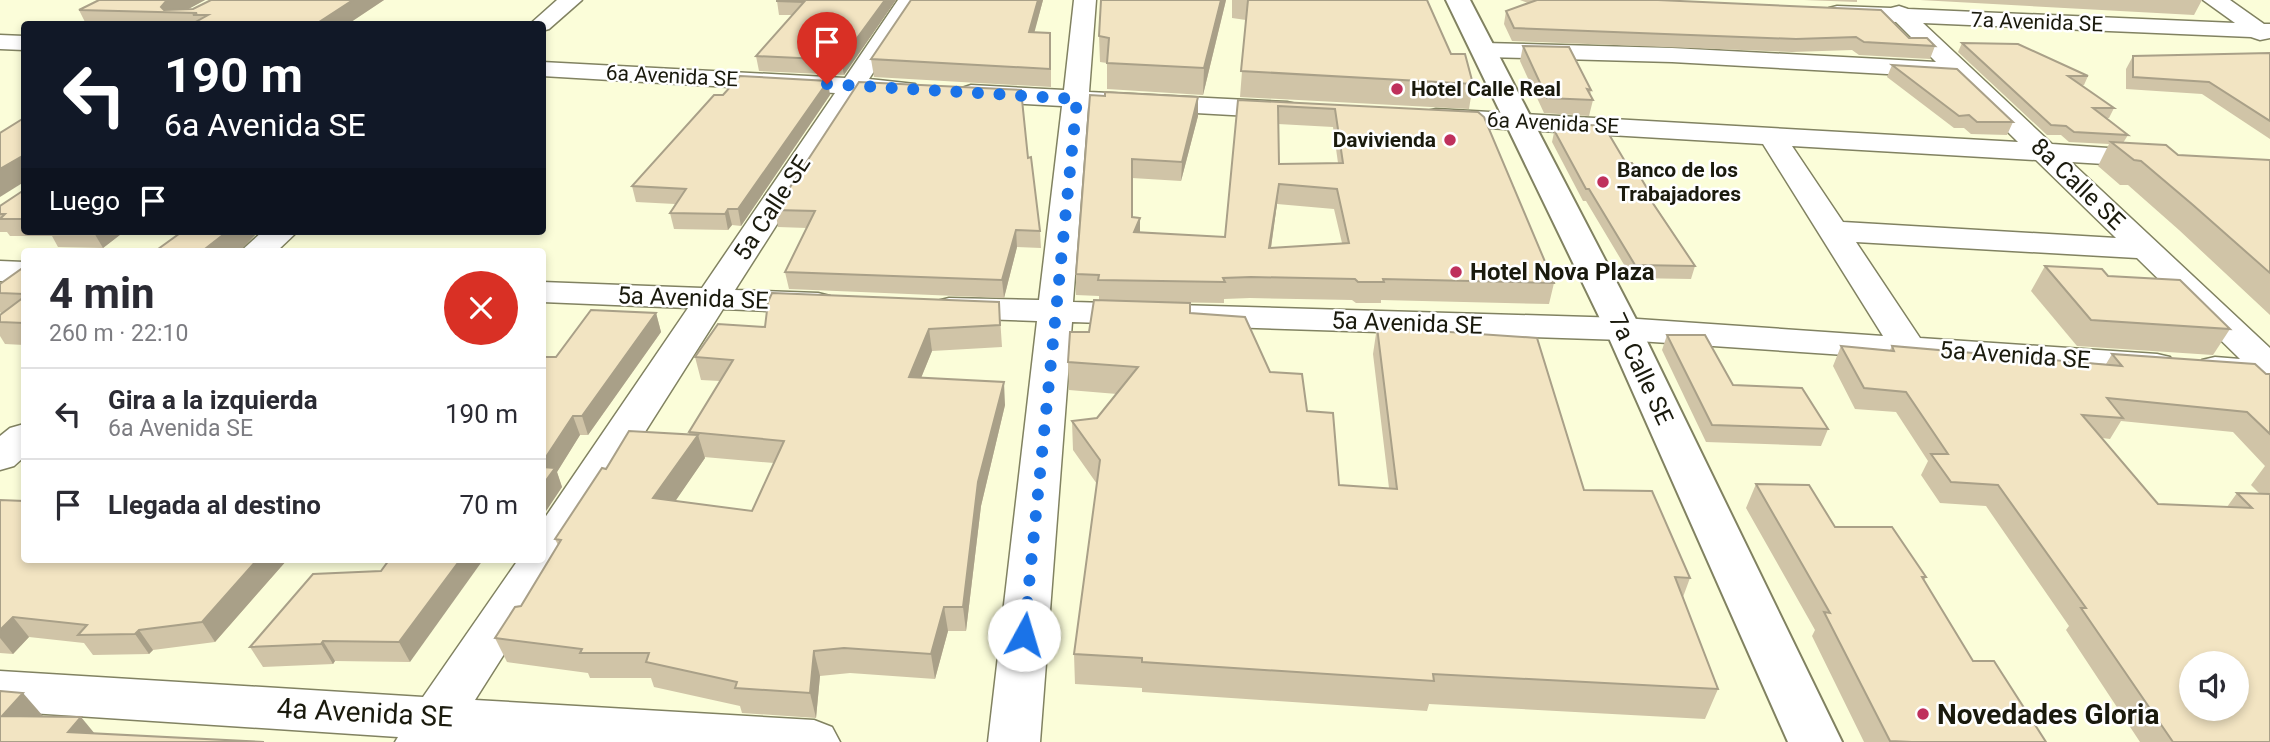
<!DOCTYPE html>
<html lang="es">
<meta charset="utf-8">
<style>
:root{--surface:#fff;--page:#f7f7f7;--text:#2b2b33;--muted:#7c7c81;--line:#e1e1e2}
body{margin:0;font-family:Roboto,sans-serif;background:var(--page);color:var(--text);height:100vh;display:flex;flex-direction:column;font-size:26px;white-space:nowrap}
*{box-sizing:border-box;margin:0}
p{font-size:23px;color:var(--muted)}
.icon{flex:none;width:38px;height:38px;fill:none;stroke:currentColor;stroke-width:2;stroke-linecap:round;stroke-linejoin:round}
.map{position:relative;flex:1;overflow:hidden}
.drawer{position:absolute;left:21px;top:248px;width:525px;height:315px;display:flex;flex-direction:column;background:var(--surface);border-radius:7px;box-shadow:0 4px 10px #0003}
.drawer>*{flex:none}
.guide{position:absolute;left:21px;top:21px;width:525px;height:214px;border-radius:7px;box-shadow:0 4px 10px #0003;background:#111827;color:#fff;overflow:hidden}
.fabs{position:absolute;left:2179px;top:651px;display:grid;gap:14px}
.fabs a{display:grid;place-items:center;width:70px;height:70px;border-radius:50%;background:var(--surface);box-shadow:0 4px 10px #0003;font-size:35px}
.pin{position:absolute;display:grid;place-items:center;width:60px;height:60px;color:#fff;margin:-72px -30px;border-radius:50% 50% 50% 0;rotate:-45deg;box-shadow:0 0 7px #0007}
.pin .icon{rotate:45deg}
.me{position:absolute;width:77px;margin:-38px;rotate:6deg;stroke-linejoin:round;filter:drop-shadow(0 0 5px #0008)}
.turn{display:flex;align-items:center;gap:24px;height:147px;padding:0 28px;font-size:32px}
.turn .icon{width:91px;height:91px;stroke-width:2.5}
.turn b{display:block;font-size:49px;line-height:60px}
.then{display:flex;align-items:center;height:66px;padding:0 28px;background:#0003;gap:14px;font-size:26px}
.round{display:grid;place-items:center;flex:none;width:74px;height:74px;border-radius:37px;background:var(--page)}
.headline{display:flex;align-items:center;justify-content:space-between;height:119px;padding:0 28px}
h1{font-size:42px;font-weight:700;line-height:52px}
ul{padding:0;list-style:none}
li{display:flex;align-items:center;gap:21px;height:91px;padding:0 28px;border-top:2px solid var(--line)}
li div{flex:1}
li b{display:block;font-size:26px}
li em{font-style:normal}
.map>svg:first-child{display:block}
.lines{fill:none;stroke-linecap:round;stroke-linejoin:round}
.minor-casing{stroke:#818261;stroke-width:3}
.major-casing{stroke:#818261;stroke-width:4}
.minor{fill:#fff;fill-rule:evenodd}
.major{fill:#fff;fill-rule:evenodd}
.wall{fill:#d0c4a7;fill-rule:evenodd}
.shaded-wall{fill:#a9a088}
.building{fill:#f2e4c2;stroke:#a9a088;stroke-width:2;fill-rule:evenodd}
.route{stroke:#1a73e8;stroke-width:12;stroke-dasharray:0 21.6}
.poi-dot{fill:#bf305c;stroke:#fff;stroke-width:2.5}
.labels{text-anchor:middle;stroke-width:5;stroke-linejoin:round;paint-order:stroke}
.far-street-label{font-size:21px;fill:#1a1a0d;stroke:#fff}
.far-poi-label{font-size:21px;font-weight:bold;fill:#1a1a0d;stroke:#fff;text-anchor:start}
.street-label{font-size:24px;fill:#1a1a0d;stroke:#fff}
.poi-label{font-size:24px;font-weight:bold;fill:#1a1a0d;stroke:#fff;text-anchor:start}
.near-street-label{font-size:28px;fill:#1a1a0d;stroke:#fff}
.near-poi-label{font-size:28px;font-weight:bold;fill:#1a1a0d;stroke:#fff;text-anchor:start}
</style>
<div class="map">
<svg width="2270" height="742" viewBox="0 0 2270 742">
<rect width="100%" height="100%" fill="#fbfdd9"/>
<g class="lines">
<defs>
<g id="minor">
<polygon points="557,0 582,0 549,29 542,31 542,24 530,24"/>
<polygon points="898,0 920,0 869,79 915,84 919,89 915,94 906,97 860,94 735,290 818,293 830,296 835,303 830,310 818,313 723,309 475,700 814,720 832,727 840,742 395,742 398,737 0,711 0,671 423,697 518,560 542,560 542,522 688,308 542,302 542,282 702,288 835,93 542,76 542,62 845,78"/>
<path d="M1074,0H1096L1089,92L1287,102L1296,104L1300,110L1296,116L1287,118L1088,107L1073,302L1623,318L1883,336L1763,144L1436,125L1427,123L1423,117L1427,111L1436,109L2018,142L1950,75L1941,77L1672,62L1484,57L1475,55L1472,50L1475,45L1484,43L1672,48L1936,62L1896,22L1837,20L1829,18L1826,13L1829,8L1837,6L1891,8L1899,6L1908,9L2235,23L2203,0H2230L2264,24H2270V38L2260,40L2251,37L1923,23L2052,144L2164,152L2168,158L2164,164L2154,167L2071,162L2270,348V383L2202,376L2197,368L2202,360L2215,357L2240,359L2137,258L1856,242L1920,338L2157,354L2170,357L2175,365L2170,373L2157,376L1623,340L1072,322L1040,742H988L1037,321L949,318L937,315L932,308L937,301L949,298L1039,300L1062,106L971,101L962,98L958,93L962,88L971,85L1064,90ZM1792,146L2036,160L2116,238L1843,222Z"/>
<polygon points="0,35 24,36 24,50 0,49"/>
<polygon points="263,231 298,231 276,252 240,252"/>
<polygon points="0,261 24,262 24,282 0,281"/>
<polygon points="24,424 24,457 14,466 0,470 0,436 10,428"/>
</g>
<polygon id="major" points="1446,0 1470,0 1641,329 1842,742 1788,742 1605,329"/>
</defs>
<!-- minor casing -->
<use href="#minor" class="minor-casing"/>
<!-- major casing -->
<use href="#major" class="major-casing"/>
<!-- minor -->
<use href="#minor" class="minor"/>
<!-- major -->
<use href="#major" class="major"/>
</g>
<!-- wall -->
<g class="wall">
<polygon points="99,0 205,0 188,9 193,9 211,0 384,0 348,24 86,24 79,10"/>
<polygon points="896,0 844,75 759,71 756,56 792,15 779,15 777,1"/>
<polygon points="911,0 1043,0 1034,32 1051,50 1051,87 874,77 871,59"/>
<polygon points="1101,0 1226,0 1203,95 1107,89 1107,63 1100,62 1099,36"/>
<polygon points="1232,0 1427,0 1451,54 1473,84 1469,109 1240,97 1246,20 1232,18"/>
<polygon points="1520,0 1658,0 1909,38 1935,46 1930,59 1859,55 1852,50 1792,52 1512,41 1504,24 1506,11 1528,3"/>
<polygon points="1804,0 1857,0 1857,2"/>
<polygon points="1920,0 2202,0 2194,15"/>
<polygon points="1962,43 2088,76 2084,85 2081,85 2114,108 2109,118 2106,118 2128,135 2123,143 2178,155 2270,160 2270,315 2179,230 2128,185 2120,185 2098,166 2109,144 2069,142 2061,135 2047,135 1958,52"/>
<polygon points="1523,46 1591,90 1590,95 1593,100 1589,116 1544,113 1520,61"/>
<polygon points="2270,53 2270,139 2202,94 2126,89 2126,69 2133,56"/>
<polygon points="1892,65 2013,122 2007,135 1971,134 1964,128 1954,128 1887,77"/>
<polygon points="830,95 741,226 732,225 728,230 674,229 670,213 675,204 636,202 632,186"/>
<path d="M1090,95L1198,116L1181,181L1132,178V217L1140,218V232L1225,237L1238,100L1478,112L1554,283L1549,304L1381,300V303H1356L1352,300L1250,298L1224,299V303L1156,302L1190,313L1270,372L1307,411L1339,485L1389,488L1373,354L1377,327L1584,490L1690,578L1683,597L1718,689L1705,719L1429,704L1427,711L1142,692V688L1075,684L1074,654L1097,484L1073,450L1072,421L1097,418L1117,394L1069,390L1068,362L1089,332L1099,300V296L1076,295V274ZM1278,124L1333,127L1338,163L1279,164ZM1277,204L1334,209L1342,243L1271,248Z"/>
<polygon points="1556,123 1626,163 1648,190 1647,193 1695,266 1691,279 1632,278 1586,201 1583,201 1552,142"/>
<polygon points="1028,158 1040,231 1041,248 1017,247 1004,298 789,289 785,272 807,228 778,227 775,210"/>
<polygon points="24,190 24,231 125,231 103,248 58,247 52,236 10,236 7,232 0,232 0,206"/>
<polygon points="2045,266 2108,276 2230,329 2213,355 2077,346 2031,291"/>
<polygon points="24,267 24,345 5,344 0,336 0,315 2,314 0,312 0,284"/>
<path d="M999,302L1002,347L932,351L921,378L1005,405L981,506L966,631H948L935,679L850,673L820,676L816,718L742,713L740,706L654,687L651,678H590L588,673L507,662L495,638L521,606L558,545L555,539L606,469L689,435V432L720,381L701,380L695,357L765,327ZM704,457L774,463L752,511L675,501L705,458Z"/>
<polygon points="656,313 661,332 588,435 580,435 557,472 562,487 542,517 556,357"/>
<polygon points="1667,335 1733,385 1828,429 1821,446 1706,442 1662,350"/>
<path d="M1841,346L1890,350L1892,346L2106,364L2112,354L2270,374V742H2140L2066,630L2069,626L1986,506L1940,503L1921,475L1928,461L1896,412L1855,409L1833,366ZM2121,421L2233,432L2265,466L2251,485L2260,494L2237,493L2227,507L2158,504L2102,438L2110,439Z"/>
<polygon points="1756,484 1926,577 1924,581 1973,661 2046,742 1864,742 1812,636 1815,630 1746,508"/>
<polygon points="0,500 24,560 287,560 215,642 153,650 149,654 93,655 84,643 29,637 13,654 0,653"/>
<polygon points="381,571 410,662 335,661 333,664 263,667 250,647"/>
</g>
<!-- shaded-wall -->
<g class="shaded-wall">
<polygon points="167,0 205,0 183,12 163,12 161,7"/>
<polygon points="353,0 384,0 348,24 316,24"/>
<polygon points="885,0 896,0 844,75 841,60"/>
<polygon points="1038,0 1043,0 1030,49 1029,32"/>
<polygon points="1221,0 1226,0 1203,95 1204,68"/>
<polygon points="828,81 830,95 741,226 738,209"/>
<polygon points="1198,97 1198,116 1181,181 1182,162"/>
<polygon points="24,155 24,182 0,197 0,169"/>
<polygon points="1279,184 1277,204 1268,268 1269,248"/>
<polygon points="728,209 732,225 728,230 725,214"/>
<polygon points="1140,218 1140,238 1134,232"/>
<polygon points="1016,230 1017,247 1004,298 1002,280"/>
<polygon points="93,231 125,231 103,248"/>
<polygon points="228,231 259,231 239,252 201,252"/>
<polygon points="656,313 661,332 588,435 582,416"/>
<polygon points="929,329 932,351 912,400 909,377"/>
<polygon points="1004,382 1005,405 981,506 966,631 963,607 978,482"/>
<polygon points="573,416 580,435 557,472 562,487 542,517 542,463"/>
<polygon points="698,435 705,458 661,522 653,498"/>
<polygon points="257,560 287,560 215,642 202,622"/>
<polygon points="460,560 483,560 410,662 399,642"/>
<polygon points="944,607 948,631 935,679 931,654"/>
<polygon points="13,617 29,637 13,654 0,638 0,630"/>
<polygon points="139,630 153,650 149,654 135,634"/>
<polygon points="323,641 335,661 333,664 321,644"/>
<polygon points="814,651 820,676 816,718 810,693"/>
<polygon points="23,693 43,716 2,716"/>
<polygon points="81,717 100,740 68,732"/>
</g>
<!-- building -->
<g class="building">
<polygon points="99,0 167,0 161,7 164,10 193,9 211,0 353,0 316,24 192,24 208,15 193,15 197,13 79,10"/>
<polygon points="777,0 885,0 841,60 756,56 804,2 777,1"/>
<polygon points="911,0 1038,0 1029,32 1050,33 1050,69 871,59"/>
<polygon points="1101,0 1221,0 1204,68 1107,63 1109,38 1099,36"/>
<polygon points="1248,0 1427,0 1451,54 1465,54 1473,84 1241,71"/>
<polygon points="1537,0 1658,0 1881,10 1909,38 1927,38 1935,46 1864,42 1856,37 1796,39 1514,28 1506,11"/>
<polygon points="1962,43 2018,44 2088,76 2068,76 2114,108 2093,108 2128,135 2074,132 2066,126 2051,125"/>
<polygon points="1523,46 1569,47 1591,90 1587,89 1593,100 1547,98"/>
<polygon points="2270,53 2270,121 2209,82 2133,77 2133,56"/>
<polygon points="1892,65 1957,69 2013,122 1977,122 1969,115 1959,116"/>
<polygon points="740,76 828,81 738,209 728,209 725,214 670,213 686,189 632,186 714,95 723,95"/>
<polygon points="859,82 1021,90 1028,158 1031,157 1040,231 1016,230 1002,280 785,272 815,211 775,210"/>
<path d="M1105,92L1198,97L1182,162L1132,159V217L1140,218L1134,232L1225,237L1238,100L1478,112L1484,117L1554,283L1383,279L1384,282H1358L1355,279L1251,277L1223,278L1225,282L1098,280L1099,275L1076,274L1090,95L1105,96ZM1278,106L1335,109L1343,163L1279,164ZM1279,184L1337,189L1349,243L1269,248Z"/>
<polygon points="24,118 24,155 0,169 0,133"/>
<polygon points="1556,123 1604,126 1626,163 1632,163 1648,190 1644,190 1695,266 1635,265 1589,189 1586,189 1554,130 1558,128"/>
<polygon points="2111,142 2166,145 2178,155 2270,160 2270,273 2193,205 2141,161 2134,160"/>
<polygon points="24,190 24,219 0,219 5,214 0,214 0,206"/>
<polygon points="183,231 228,231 201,252 154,252"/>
<polygon points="2045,266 2102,269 2108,276 2180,280 2230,329 2091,320"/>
<polygon points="24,267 24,294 0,293 0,284"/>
<polygon points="772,293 999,302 1000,325 929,329 909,377 1004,382 978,482 963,607 944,607 931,654 844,648 814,651 810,693 735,688 737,682 646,662 649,653 580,653 582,649 495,638 515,607 521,606 561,540 555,539 602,468 606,469 629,431 698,435 653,498 752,511 784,441 689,432 733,360 695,357 718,324 765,327 768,302"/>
<polygon points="24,297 24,323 0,322 0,315"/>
<polygon points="1094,300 1190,303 1190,313 1245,317 1270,372 1302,374 1307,411 1333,413 1339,485 1397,489 1377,327 1537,338 1584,490 1652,491 1690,578 1675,577 1718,689 1433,674 1434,681 1142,662 1142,658 1074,654 1100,460 1072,421 1097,418 1138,367 1068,362 1070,332 1089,332"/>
<polygon points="591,310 656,313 582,416 573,416 542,463 542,357 556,357"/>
<polygon points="1667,335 1705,335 1733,385 1802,388 1828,429 1712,425"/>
<path d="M1841,346L1894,351L1892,346L2122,366L2112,354L2255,364L2266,374H2270V434L2247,412L2107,398L2123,418L2082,415L2158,504L2252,508L2237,493L2270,494V742H2173L2081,608H2086L1998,485L1951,482L1931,454H1948L1906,392L1864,388ZM2191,663H2236V709H2191Z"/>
<polygon points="542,467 555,468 542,486"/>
<polygon points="1756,484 1809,485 1835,527 1892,527 1926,577 1922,577 1973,661 1994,661 2046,742 1912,742 1890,741 1824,612 1830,613"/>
<polygon points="0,500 24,501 24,560 257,560 202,622 139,630 135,634 78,635 87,625 13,617 0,630"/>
<polygon points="389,560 460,560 399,642 323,641 321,644 250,647 313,574 381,571"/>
<polygon points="0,691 23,693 2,716 81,717 68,732 264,742 0,742"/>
</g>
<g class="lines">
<!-- route -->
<polyline class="route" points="827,84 1077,99 1024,635"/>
</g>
<!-- markers -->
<g class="poi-dot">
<circle cx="1397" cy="89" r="7"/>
<circle cx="1450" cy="140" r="7"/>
<circle cx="1603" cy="182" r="7"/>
<circle cx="1456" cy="272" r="7"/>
<circle cx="1923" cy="714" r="7"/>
</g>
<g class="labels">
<!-- far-street labels -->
<g class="far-street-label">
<text transform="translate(2037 22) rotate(2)" y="7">7a Avenida SE</text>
<text transform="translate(672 76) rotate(3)" y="7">6a Avenida SE</text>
<text transform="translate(1553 123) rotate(3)" y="7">6a Avenida SE</text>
</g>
<!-- far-poi labels -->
<g class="far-poi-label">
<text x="1411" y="96">Hotel Calle Real</text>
<text x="1436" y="147" text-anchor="end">Davivienda</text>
<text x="1617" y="177">Banco de los<tspan x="1617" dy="24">Trabajadores</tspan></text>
</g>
<!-- street labels -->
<g class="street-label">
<text transform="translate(2078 184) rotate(44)" y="8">8a Calle SE</text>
<text transform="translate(772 208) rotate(-57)" y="8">5a Calle SE</text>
<text transform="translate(693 298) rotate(2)" y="8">5a Avenida SE</text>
<text transform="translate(1407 323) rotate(2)" y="8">5a Avenida SE</text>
<text transform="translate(2015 355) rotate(4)" y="8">5a Avenida SE</text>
<text transform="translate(1641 369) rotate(65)" y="8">7a Calle SE</text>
</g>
<!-- poi labels -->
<g class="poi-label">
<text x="1470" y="280">Hotel Nova Plaza</text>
</g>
<!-- near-street labels -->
<g class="near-street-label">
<text transform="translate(365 712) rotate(3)" y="10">4a Avenida SE</text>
</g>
<!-- near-poi labels -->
<g class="near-poi-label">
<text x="1937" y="724">Novedades Gloria</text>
</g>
</g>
</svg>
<div class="fabs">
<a><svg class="icon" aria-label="sound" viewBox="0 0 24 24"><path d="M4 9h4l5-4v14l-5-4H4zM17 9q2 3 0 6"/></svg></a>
</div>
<div class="pin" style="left:827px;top:84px;background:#d93025"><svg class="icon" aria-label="arrive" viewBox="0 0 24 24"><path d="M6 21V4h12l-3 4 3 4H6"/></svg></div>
<svg class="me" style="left:1024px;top:635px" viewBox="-20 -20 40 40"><circle r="19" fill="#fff"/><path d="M0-13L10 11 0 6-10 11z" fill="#1a73e8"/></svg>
<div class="guide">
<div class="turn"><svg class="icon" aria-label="left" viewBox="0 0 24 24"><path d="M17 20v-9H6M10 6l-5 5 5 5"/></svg><div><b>190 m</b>6a Avenida SE</div></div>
<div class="then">Luego<svg class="icon" aria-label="arrive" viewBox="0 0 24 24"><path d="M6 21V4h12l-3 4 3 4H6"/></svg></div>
</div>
<section class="drawer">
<div class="headline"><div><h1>4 min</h1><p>260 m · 22:10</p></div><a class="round" style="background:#d93025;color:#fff"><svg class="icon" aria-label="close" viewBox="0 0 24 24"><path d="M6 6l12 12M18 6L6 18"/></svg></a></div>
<ul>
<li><svg class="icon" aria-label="left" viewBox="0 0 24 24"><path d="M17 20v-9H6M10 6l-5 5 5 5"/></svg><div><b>Gira a la izquierda</b><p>6a Avenida SE</p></div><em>190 m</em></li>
<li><svg class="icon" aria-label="arrive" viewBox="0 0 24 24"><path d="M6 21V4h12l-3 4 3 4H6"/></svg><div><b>Llegada al destino</b></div><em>70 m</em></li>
</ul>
</section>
</div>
